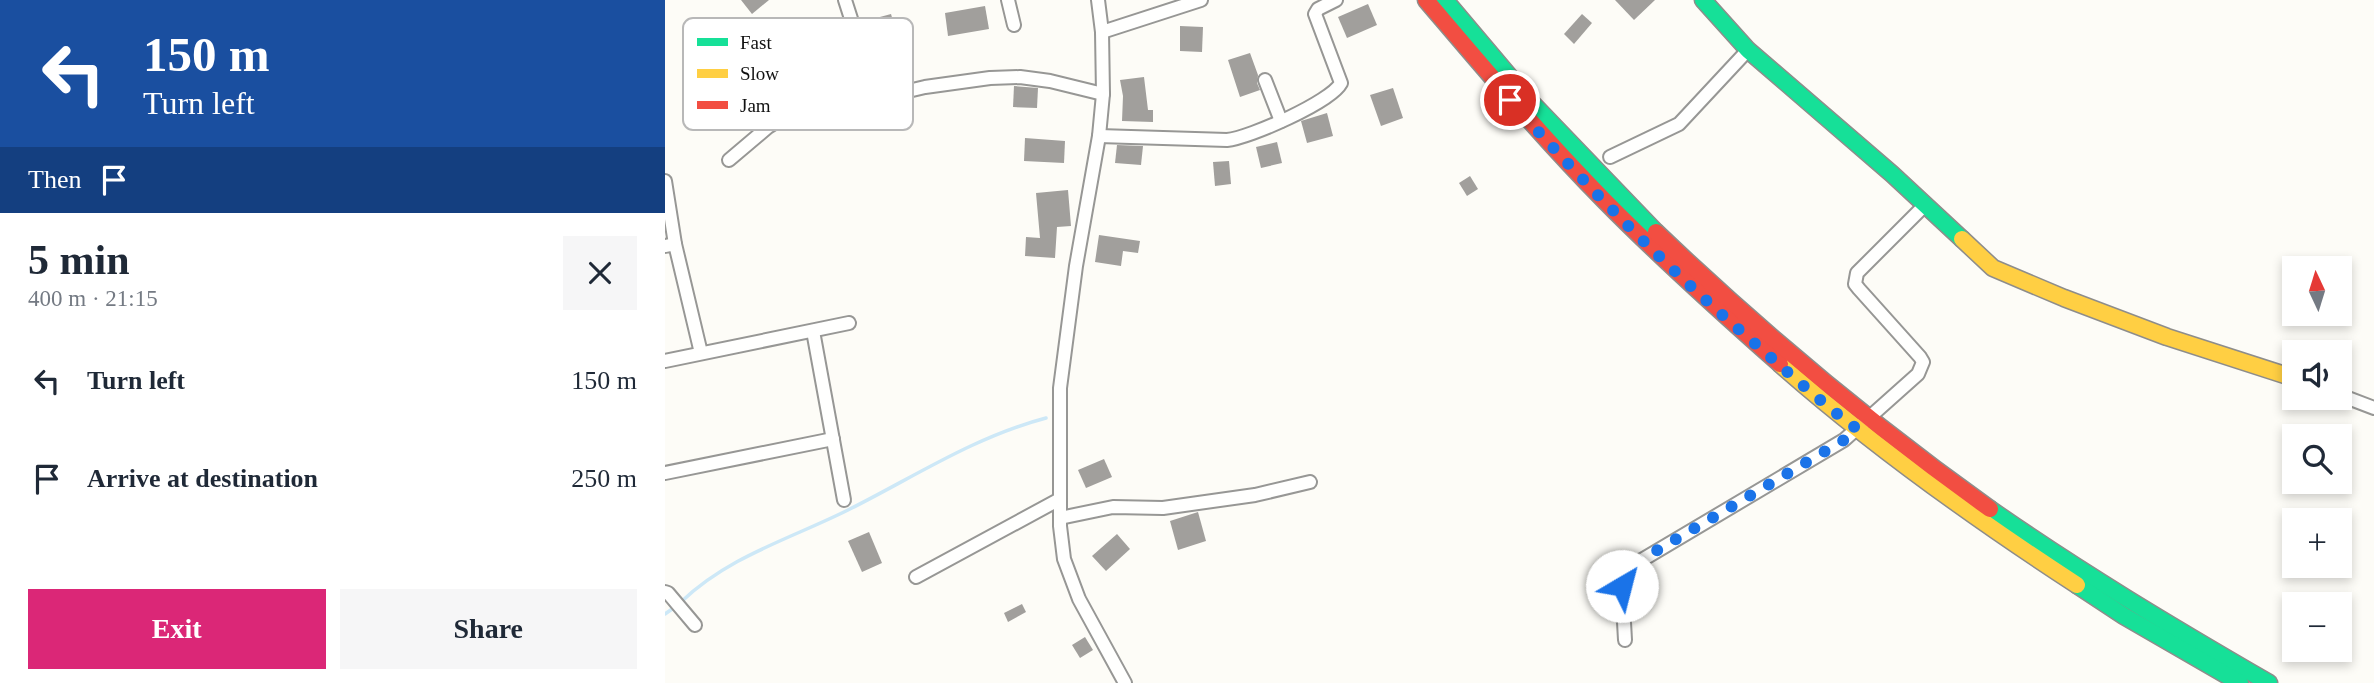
<!DOCTYPE html>
<meta charset="utf-8">
<style>
:root{--surface:#fff;--page:#f6f6f7;--text:#1f2937;--muted:#747a83;--accent:#db2777}
body{margin:0;font-family:"Times New Roman",serif;background:var(--page);color:var(--text);height:100vh;display:flex;flex-direction:column;font-size:26px;white-space:nowrap}
*{box-sizing:border-box;margin:0}
p{font-size:23px;color:var(--muted)}
.icon{flex:none;width:38px;height:38px;fill:none;stroke:currentColor;stroke-width:2;stroke-linecap:round;stroke-linejoin:round}
.map{position:relative;flex:1;overflow:hidden}
.details{display:flex;flex-direction:column;background:var(--surface);width:665px}
.details>*{flex:none}
.banner{background:#1a4fa0;color:#fff;overflow:hidden}
.needle{width:46px;rotate:356deg}
.buttons{position:absolute;left:1617px;top:256px;display:grid;gap:14px}
.buttons a{display:grid;place-items:center;width:70px;height:70px;border-radius:0px;background:var(--surface);box-shadow:0 4px 10px #0003;font-size:35px}
.pin{position:absolute;display:grid;place-items:center;width:60px;height:60px;color:#fff;margin:-30px;border:4px solid #fff;border-radius:50%;box-shadow:0 2px 7px #0007}
.me{position:absolute;width:77px;margin:-38px;rotate:37deg;stroke-linejoin:round;filter:drop-shadow(0 0 5px #0008)}
.turn{display:flex;align-items:center;gap:24px;height:147px;padding:0 28px;font-size:32px}
.turn .icon{width:91px;height:91px;stroke-width:2.5}
.turn b{display:block;font-size:49px;line-height:60px}
.then{display:flex;align-items:center;height:66px;padding:0 28px;background:#0003;gap:14px;font-size:26px}
.round{display:grid;place-items:center;flex:none;width:74px;height:74px;border-radius:0px;background:var(--page)}
.overview{display:flex;align-items:center;justify-content:space-between;height:119px;padding:0 28px}
h1{font-size:42px;font-weight:800;line-height:52px}
.primary-button{display:flex;gap:14px;margin-top:auto;padding:14px 28px}
.primary-button a{flex:1;height:80px;border-radius:0px;background:var(--accent);color:#fff;font-size:28px;font-weight:800;line-height:80px;text-align:center}
.primary-button a+a{background:var(--page);color:var(--text)}
ul{padding:0;list-style:none}
li{display:flex;align-items:center;gap:21px;height:98px;padding:0 28px}
li div{flex:1}
li b{display:block;font-size:26px}
li em{font-style:normal}
main{display:flex;flex:1;min-height:0}
.map>svg:first-child{display:block}
.lines{fill:none;stroke-linecap:round;stroke-linejoin:round}
.stream{stroke:#cde8f7;stroke-width:3.5}
.building{fill:#a19f9c}
.street-casing{stroke:#979795;stroke-width:16}
.fast-casing{stroke:#8e8d8b;stroke-width:19}
.slow-casing{stroke:#8e8d8b;stroke-width:19}
.jam-casing{stroke:#8e8d8b;stroke-width:19}
.street{stroke:#fffffe;stroke-width:12}
.fast{stroke:#16e098;stroke-width:16}
.slow{stroke:#ffcf43;stroke-width:16}
.jam{stroke:#f24e42;stroke-width:16}
.route{stroke:#1a73e8;stroke-width:12;stroke-dasharray:0 21.6}
.key{fill:#fff;stroke:#b8b8b8;stroke-width:2}
.key-label{font-size:19px;fill:#111}
</style>
<main>
<section class="details">
<div class="banner">
<div class="turn"><svg class="icon" aria-label="left" viewBox="0 0 24 24"><path d="M17 20v-9H6M10 6l-5 5 5 5"/></svg><div><b>150 m</b>Turn left</div></div>
<div class="then">Then<svg class="icon" aria-label="arrive" viewBox="0 0 24 24"><path d="M6 21V4h12l-3 4 3 4H6"/></svg></div>
</div>
<div class="overview"><div><h1>5 min</h1><p>400 m · 21:15</p></div><a class="round"><svg class="icon" aria-label="close" viewBox="0 0 24 24"><path d="M6 6l12 12M18 6L6 18"/></svg></a></div>
<ul>
<li><svg class="icon" aria-label="left" viewBox="0 0 24 24"><path d="M17 20v-9H6M10 6l-5 5 5 5"/></svg><div><b>Turn left</b></div><em>150 m</em></li>
<li><svg class="icon" aria-label="arrive" viewBox="0 0 24 24"><path d="M6 21V4h12l-3 4 3 4H6"/></svg><div><b>Arrive at destination</b></div><em>250 m</em></li>
</ul>
<div class="primary-button"><a>Exit</a><a>Share</a></div>
</section>
<div class="map">
<svg width="1709" height="683" viewBox="0 0 1709 683">
<rect width="100%" height="100%" fill="#fdfcf7"/>
<g class="lines">
<!-- stream -->
<g class="stream">
<path d="M16,602C64,556 125,539 183,510C249,477 309,437 381,418"/>
<polyline points="0,614 10,607"/>
</g>
</g>
<!-- building -->
<g class="building">
<polygon points="76,0 104,0 87,14"/>
<polygon points="950,0 990,0 969,20"/>
<polygon points="703,4 712,25 682,38 673,17"/>
<polygon points="320,6 324,29 283,36 280,13"/>
<polygon points="226,14 232,35 206,43 200,21"/>
<polygon points="917,14 927,23 909,44 899,34"/>
<polygon points="515,26 538,27 537,52 515,51"/>
<polygon points="585,53 593,75 592,83 595,90 575,97 563,60"/>
<polygon points="479,77 483,110 488,110 488,122 457,121 458,96 455,80"/>
<polygon points="349,86 373,88 372,108 348,107"/>
<polygon points="728,88 738,118 716,126 705,95"/>
<polygon points="662,113 668,136 642,143 636,121"/>
<polygon points="360,138 400,141 399,163 359,161"/>
<polygon points="612,142 617,163 596,168 591,147"/>
<polygon points="452,145 478,146 476,165 450,163"/>
<polygon points="564,161 566,184 550,186 548,162"/>
<polygon points="805,176 813,189 802,196 794,183"/>
<polygon points="403,190 406,226 392,227 390,258 360,256 361,237 375,238 371,193"/>
<polygon points="434,235 475,241 473,253 458,251 456,266 430,262"/>
<polygon points="439,459 447,477 421,488 413,470"/>
<polygon points="533,512 541,541 513,550 505,521"/>
<polygon points="204,532 217,563 197,572 183,541"/>
<polygon points="452,534 465,549 441,571 427,556"/>
<polygon points="357,604 361,612 343,622 339,613"/>
<polygon points="420,637 428,650 415,658 407,645"/>
</g>
<g class="lines">
<defs>
<g id="street">
<polyline points="180,0 196,50"/>
<polyline points="343,0 349,25"/>
<polyline points="433,0 437,32 438,94 434,136 411,266 395,388 395,526 399,559 414,599 460,683"/>
<polyline points="437,32 536,0"/>
<polyline points="92,41 144,104"/>
<polyline points="600,80 616,121"/>
<path d="M434,136L562,140C584,138 666,102 676,83L650,14L653,9L671,0"/>
<polyline points="945,157 1014,124 1083,50"/>
<polyline points="64,160 103,127 137,106 153,101 201,101 260,87 325,78 355,77 385,81 438,94"/>
<polyline points="0,181 10,244"/>
<polyline points="0,246 10,244 36,353"/>
<polyline points="148,331 179,500"/>
<polyline points="0,361 184,323"/>
<polyline points="1675,395 1709,408"/>
<polyline points="0,473 168,439"/>
<polyline points="395,518 448,507 498,508 590,495 645,482"/>
<polyline points="251,577 395,499"/>
<polyline points="0,592 3,593 30,625"/>
<polyline points="960,640 957,586 960,570 1179,440 1253,374 1258,362 1255,357 1194,289 1190,284 1192,273 1260,205"/>
</g>
<g id="fast">
<polyline points="780,0 867,103 991,232"/>
<polyline points="1038,0 1083,50 1227,174 1297,239"/>
<path d="M1325,509C1415,572 1509,628 1604,683"/>
<polyline points="1412,585 1459,616 1575,683"/>
</g>
<g id="slow">
<polyline points="1297,239 1328,268 1399,298 1502,337 1629,378"/>
<path d="M1115,364C1208,446 1309,518 1412,585"/>
</g>
<g id="jam">
<path d="M761,0C819,68 876,136 939,200C995,257 1055,311 1115,364"/>
<path d="M991,232C1096,332 1207,425 1325,509"/>
</g>
</defs>
<!-- street casing -->
<use href="#street" class="street-casing"/>
<!-- fast casing -->
<use href="#fast" class="fast-casing"/>
<!-- slow casing -->
<use href="#slow" class="slow-casing"/>
<!-- jam casing -->
<use href="#jam" class="jam-casing"/>
<!-- street -->
<use href="#street" class="street"/>
<!-- fast -->
<use href="#fast" class="fast"/>
<!-- slow -->
<use href="#slow" class="slow"/>
<!-- jam -->
<use href="#jam" class="jam"/>
</g>
<g class="lines">
<!-- route -->
<path class="route" d="M845,100C923,188 1005,271 1094,347C1126,375 1158,404 1192,429L1179,440L964,567L958,574L957,586"/>
</g>
<!-- legend -->
<rect x="18" y="18" width="230" height="112" rx="10" class="key"/>
<rect x="32" y="38" width="31" height="8" fill="#16e098"/>
<rect x="32" y="69" width="31" height="9" fill="#ffcf43"/>
<rect x="32" y="101" width="31" height="8" fill="#f24e42"/>
<g class="key-label">
<text x="75" y="49">Fast</text>
<text x="75" y="80">Slow</text>
<text x="75" y="112">Jam</text>
</g>
</svg>
<div class="buttons">
<a><svg class="needle" viewBox="-14 -14 28 28"><path d="M0-13l5 13h-10z" fill="#e53935"/><path d="M0 13l5-13h-10z" fill="#747a83"/></svg></a>
<a><svg class="icon" aria-label="sound" viewBox="0 0 24 24"><path d="M4 9h4l5-4v14l-5-4H4zM17 9q2 3 0 6"/></svg></a>
<a><svg class="icon" aria-label="search" viewBox="0 0 24 24"><circle cx="10" cy="10" r="6"/><path d="M15 15l6 6"/></svg></a>
<a>+</a>
<a>−</a>
</div>
<div class="pin" style="left:845px;top:100px;background:#d93025"><svg class="icon" aria-label="arrive" viewBox="0 0 24 24"><path d="M6 21V4h12l-3 4 3 4H6"/></svg></div>
<svg class="me" style="left:957px;top:586px" viewBox="-20 -20 40 40"><circle r="19" fill="#fff"/><path d="M0-13L10 11 0 6-10 11z" fill="#1a73e8"/></svg>
</div>
</main>
